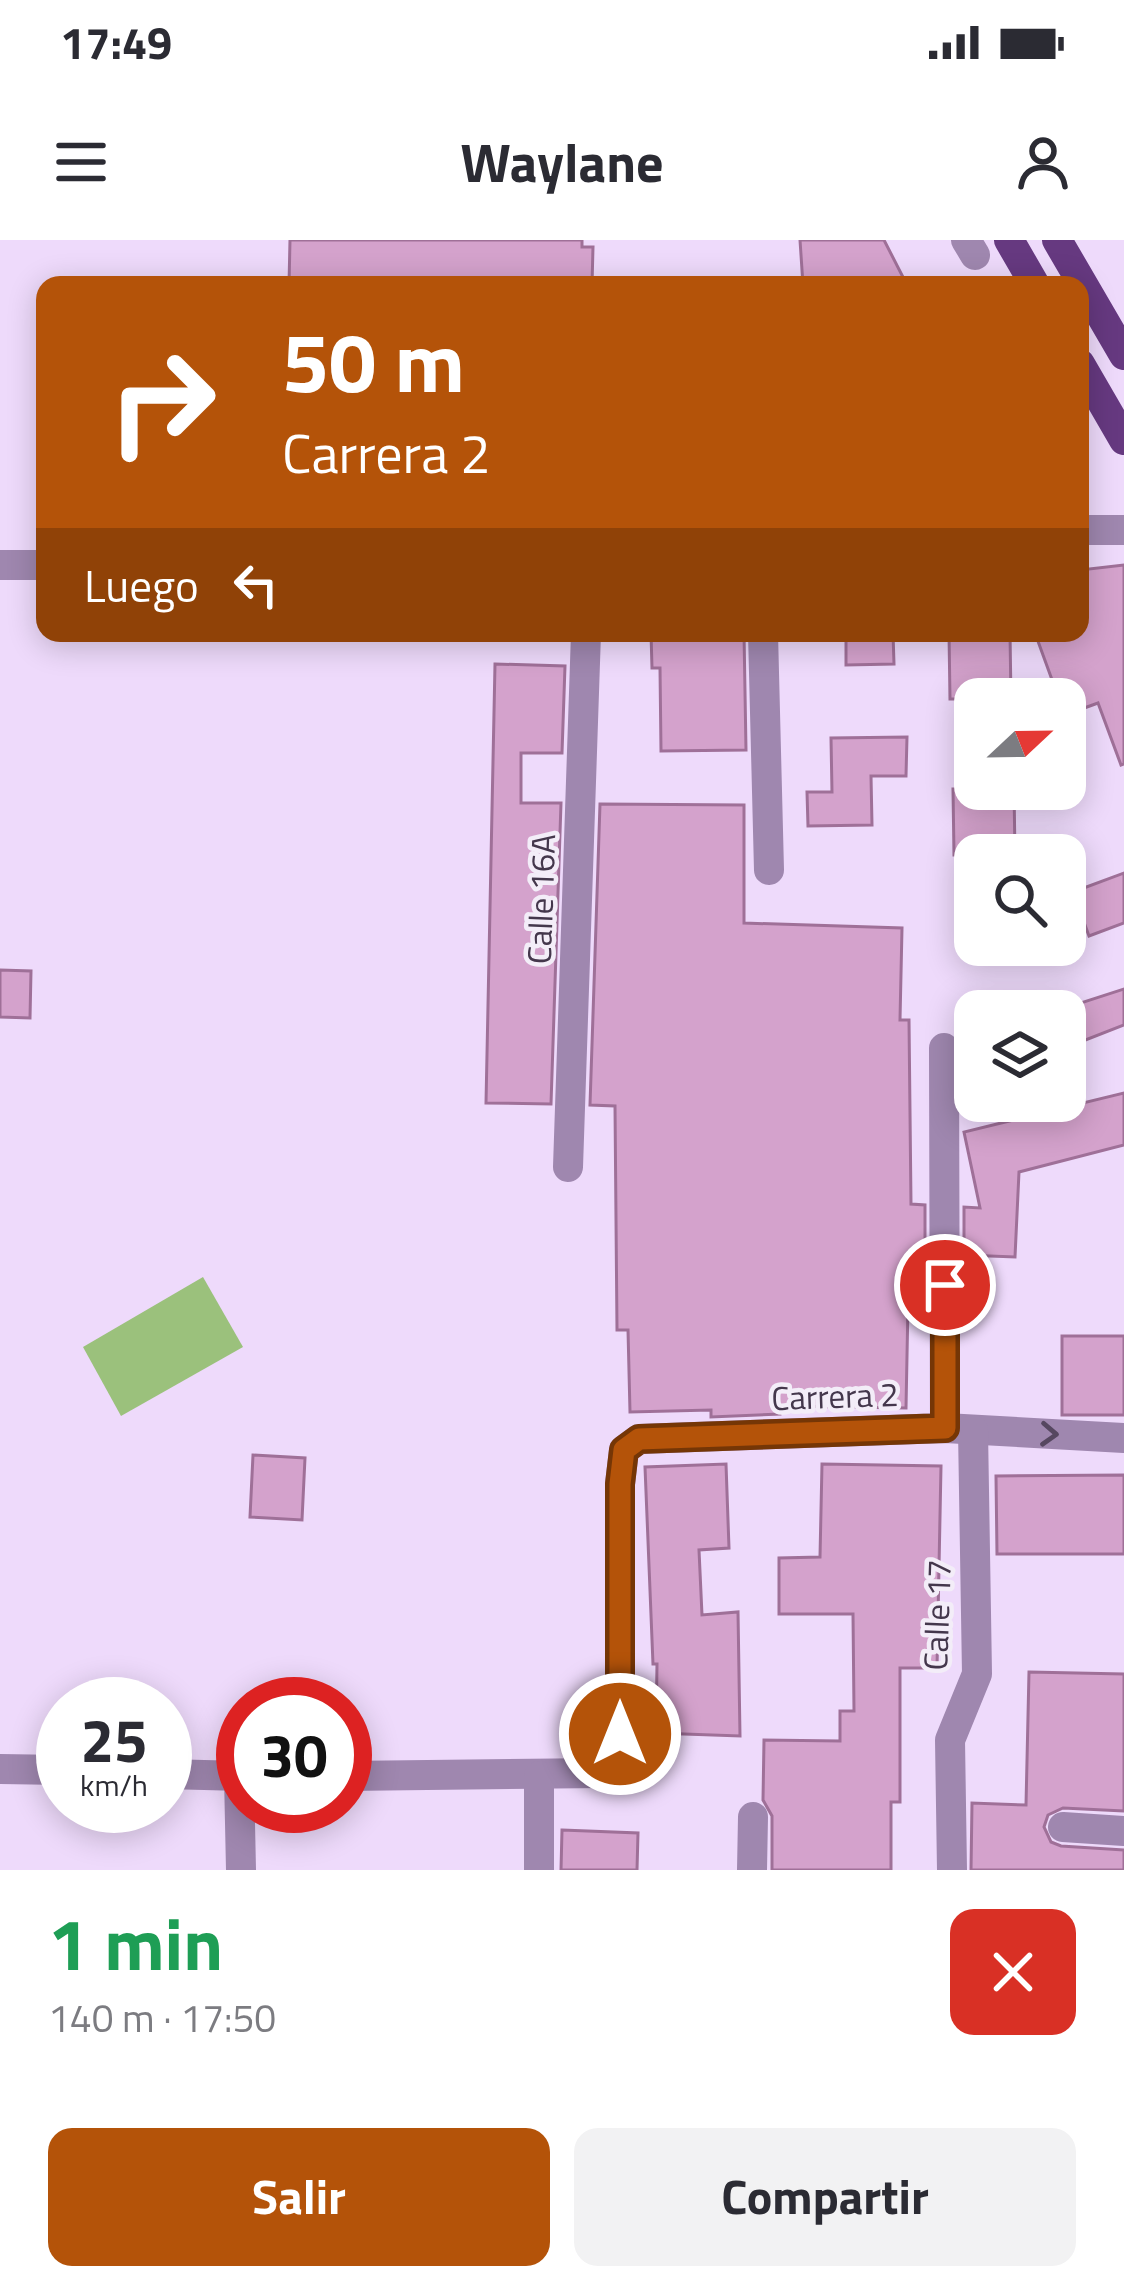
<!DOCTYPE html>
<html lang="es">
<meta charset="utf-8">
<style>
:root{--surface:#fff;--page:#f2f2f3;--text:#2b2b33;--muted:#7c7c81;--accent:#b45309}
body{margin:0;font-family:"Titillium Web",sans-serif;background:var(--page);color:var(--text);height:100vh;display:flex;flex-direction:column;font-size:45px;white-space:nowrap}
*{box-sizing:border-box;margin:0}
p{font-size:39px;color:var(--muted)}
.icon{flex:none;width:66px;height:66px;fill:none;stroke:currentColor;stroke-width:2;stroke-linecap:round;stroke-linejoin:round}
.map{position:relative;height:1630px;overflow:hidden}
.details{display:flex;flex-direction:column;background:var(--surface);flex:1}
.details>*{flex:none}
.guide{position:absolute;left:36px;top:36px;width:1053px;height:366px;border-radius:24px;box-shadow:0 6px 30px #0003;background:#b45309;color:#fff;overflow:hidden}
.needle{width:78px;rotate:68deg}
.controls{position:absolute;left:954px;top:438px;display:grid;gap:24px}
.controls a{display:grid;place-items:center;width:132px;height:132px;border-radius:24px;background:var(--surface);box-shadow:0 6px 30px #0003;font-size:60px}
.speed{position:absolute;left:36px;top:1437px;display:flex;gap:24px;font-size:60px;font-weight:700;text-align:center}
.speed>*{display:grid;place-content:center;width:156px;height:156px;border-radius:50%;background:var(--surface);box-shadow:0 6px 30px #0003;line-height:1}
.speed small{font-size:30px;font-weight:400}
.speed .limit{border:18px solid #d22;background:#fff;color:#111}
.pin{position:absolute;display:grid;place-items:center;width:102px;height:102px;color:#fff;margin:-51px;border:6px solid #fff;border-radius:50%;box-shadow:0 3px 12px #0007}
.me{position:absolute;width:132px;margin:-66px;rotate:0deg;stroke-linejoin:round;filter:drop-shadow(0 0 9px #0008)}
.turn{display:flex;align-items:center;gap:42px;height:252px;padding:0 48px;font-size:54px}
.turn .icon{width:156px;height:156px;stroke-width:2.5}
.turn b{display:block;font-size:84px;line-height:102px}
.then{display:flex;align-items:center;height:114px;padding:0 48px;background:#0003;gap:24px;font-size:45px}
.round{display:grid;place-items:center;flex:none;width:126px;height:126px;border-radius:24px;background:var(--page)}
.overview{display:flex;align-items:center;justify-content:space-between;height:204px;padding:0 48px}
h1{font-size:72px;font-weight:700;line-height:90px;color:#1e9e55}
.cta{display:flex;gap:24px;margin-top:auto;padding:24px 48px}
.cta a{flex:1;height:138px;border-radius:24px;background:var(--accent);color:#fff;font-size:48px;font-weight:700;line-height:138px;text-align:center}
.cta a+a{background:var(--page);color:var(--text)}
.status{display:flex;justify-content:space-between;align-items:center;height:84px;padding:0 60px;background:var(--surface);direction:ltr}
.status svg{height:33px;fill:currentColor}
header{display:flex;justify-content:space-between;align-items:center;height:156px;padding:0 48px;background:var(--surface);font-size:54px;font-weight:700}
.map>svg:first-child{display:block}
.green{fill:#9bc17c}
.building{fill:#d4a2cc;stroke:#9f7098;stroke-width:3}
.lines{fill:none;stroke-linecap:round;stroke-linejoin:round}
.minor{stroke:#9f87af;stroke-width:30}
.major{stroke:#663980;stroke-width:30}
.oneway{stroke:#564760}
.route-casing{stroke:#753606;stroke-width:30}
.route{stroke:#b45309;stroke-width:21}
.labels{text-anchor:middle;stroke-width:9;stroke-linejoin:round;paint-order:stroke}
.street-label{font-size:33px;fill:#44374c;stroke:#f3edf8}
</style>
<div class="status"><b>17:49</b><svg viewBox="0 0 49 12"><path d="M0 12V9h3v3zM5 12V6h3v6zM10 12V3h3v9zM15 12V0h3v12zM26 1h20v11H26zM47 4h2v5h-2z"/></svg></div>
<header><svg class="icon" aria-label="menu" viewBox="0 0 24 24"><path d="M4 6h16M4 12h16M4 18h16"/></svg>Waylane<svg class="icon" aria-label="person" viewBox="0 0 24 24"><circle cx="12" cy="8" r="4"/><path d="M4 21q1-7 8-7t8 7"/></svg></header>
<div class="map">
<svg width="1124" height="1630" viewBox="0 0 1124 1630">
<rect width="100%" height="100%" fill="#eedafb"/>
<!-- green -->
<polygon class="green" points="203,1037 243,1107 121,1176 83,1107"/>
<!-- building -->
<g class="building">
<polygon points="290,0 582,0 582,7 593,7 592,45 289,45"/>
<polygon points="800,0 884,0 907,45 803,45"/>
<polygon points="1124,325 1124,524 1121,525 1098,463 1065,475 1065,459 1059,459 1035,393 1080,393 1080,330"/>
<polygon points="651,393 744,393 746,510 661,511 660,428 652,428"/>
<polygon points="846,393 893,393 894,424 846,425"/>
<polygon points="949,393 1010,393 1011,459 950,459"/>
<polygon points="495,424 565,426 562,513 521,513 521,563 561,563 551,864 486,863"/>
<polygon points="907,497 906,536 871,536 872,585 808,586 807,552 832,552 831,498"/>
<polygon points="953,549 1014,549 1015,615 954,615"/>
<polygon points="600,564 744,565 744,683 902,688 900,780 909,780 911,964 925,965 925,1013 909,1012 906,1168 780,1166 780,1174 711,1177 711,1170 630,1172 628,1090 617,1090 615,866 590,865"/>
<polygon points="1124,633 1124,683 1089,696 1073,652"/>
<polygon points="0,730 31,731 30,778 0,777"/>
<polygon points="1124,749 1124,785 1065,808 1065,768"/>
<polygon points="1124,853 1124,905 1019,932 1015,1017 964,1015 964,967 980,968 964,892"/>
<rect x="1062" y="1096" width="62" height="79"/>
<polygon points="253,1215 305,1218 302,1280 250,1277"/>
<polygon points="726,1224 729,1308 699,1310 702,1375 738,1372 740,1496 656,1493 657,1424 653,1424 645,1227"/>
<polygon points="822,1224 941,1226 937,1428 900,1428 900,1562 891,1562 891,1630 772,1630 772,1576 763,1560 764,1500 840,1501 840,1471 854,1471 853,1374 779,1374 779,1318 820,1317"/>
<polygon points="1124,1235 1124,1314 997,1314 996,1236"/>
<polygon points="1029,1432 1124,1434 1124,1571 1063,1568 1048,1575 1044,1587 1051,1602 1061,1606 1124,1610 1124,1630 971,1630 972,1563 1026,1565"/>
<polygon points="562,1590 638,1593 637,1630 561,1630"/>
</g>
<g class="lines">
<!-- minor -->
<g class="minor">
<polyline points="966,0 975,15"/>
<polyline points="1080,290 1124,290"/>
<polyline points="0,325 45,325"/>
<polyline points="763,393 769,630"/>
<polyline points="944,808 945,1188"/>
<polyline points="568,927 586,393"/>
<polyline points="0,1529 63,1530"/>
<polyline points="165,1534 243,1536"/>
<polyline points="239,1536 241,1630"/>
<polyline points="345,1536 602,1533 615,1520 620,1494 620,1244 624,1210 639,1199 945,1188 1124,1198"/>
<polyline points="539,1536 539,1630"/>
<polyline points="1063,1587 1124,1591"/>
<polyline points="752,1630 753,1577"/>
<polyline points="952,1630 950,1500 977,1434 973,1190"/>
</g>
<!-- major -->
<g class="major">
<polyline points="1009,0 1035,45"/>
<polyline points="1057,0 1124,115"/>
<polyline points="1080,124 1124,200"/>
</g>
</g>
<!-- one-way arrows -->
<defs><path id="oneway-chevron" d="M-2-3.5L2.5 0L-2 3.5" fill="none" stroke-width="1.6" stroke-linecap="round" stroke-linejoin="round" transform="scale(3)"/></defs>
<use class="oneway" href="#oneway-chevron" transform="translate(1049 1194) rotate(3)"/>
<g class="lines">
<defs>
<polyline id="route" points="620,1494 620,1244 624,1210 639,1199 945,1188 945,1045"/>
</defs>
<!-- route casing -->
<use href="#route" class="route-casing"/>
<!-- route -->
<use href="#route" class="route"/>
</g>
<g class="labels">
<!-- street labels -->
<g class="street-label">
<text transform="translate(541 659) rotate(-88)" y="12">Calle 16A</text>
<text transform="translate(835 1156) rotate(-2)" y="12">Carrera 2</text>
<text transform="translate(937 1375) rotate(-88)" y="12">Calle 17</text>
</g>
</g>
</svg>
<div class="controls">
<a><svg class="needle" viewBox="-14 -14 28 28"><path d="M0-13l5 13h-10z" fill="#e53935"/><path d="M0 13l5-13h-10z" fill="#7c7c81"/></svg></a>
<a><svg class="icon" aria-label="search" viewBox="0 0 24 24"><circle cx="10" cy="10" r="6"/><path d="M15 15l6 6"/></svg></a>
<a><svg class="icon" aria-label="layers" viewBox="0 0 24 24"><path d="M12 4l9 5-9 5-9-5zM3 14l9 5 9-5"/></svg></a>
</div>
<div class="speed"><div>25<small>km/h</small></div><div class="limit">30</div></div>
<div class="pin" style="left:945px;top:1045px;background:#d93025"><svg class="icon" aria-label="arrive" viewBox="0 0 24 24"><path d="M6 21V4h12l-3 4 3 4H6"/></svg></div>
<svg class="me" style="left:620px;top:1494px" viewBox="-20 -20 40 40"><circle r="17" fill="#b45309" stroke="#fff" stroke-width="3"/><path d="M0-11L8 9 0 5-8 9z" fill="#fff"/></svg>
<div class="guide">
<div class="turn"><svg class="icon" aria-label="right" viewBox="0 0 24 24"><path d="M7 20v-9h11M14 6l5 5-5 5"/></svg><div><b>50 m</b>Carrera 2</div></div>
<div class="then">Luego<svg class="icon" aria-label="left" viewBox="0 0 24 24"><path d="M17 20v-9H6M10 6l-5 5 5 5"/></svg></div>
</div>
</div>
<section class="details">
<div class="overview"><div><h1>1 min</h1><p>140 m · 17:50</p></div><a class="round" style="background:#d93025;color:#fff"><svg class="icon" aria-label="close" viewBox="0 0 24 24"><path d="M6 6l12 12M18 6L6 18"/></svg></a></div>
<div class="cta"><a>Salir</a><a>Compartir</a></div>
</section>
